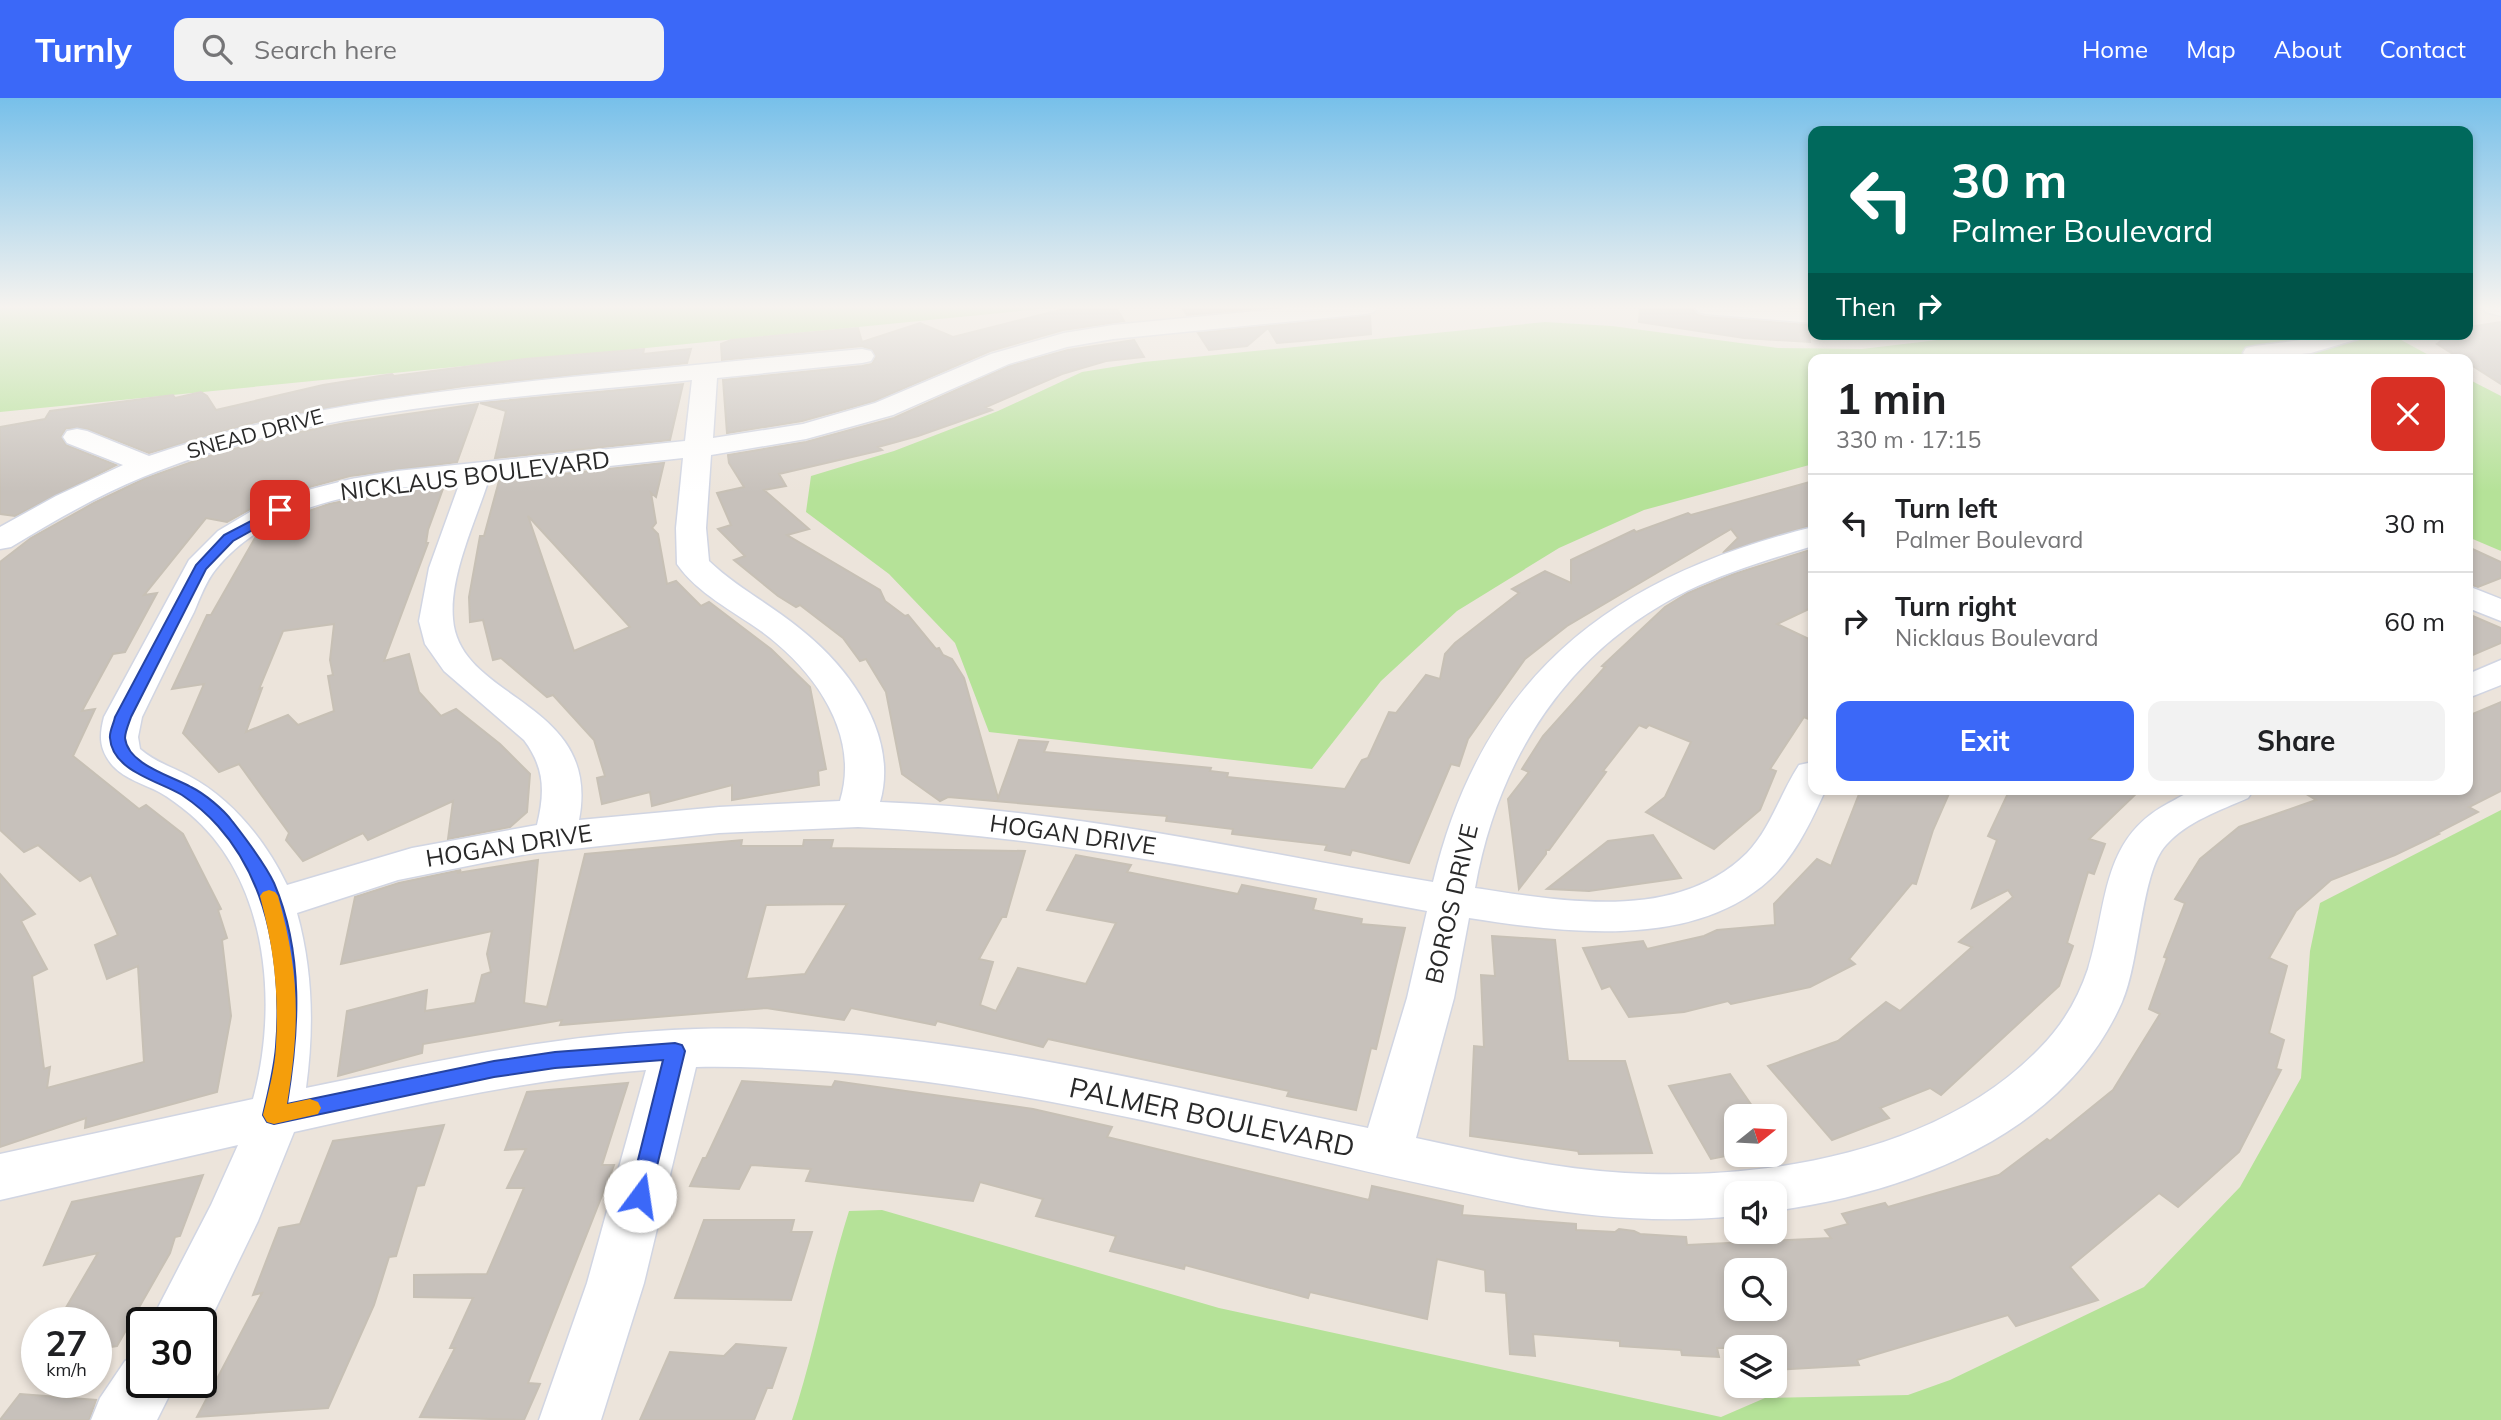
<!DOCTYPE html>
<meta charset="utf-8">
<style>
:root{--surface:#fff;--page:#f2f2f2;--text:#202124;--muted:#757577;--line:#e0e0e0;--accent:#3b68f8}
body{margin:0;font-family:Mulish,sans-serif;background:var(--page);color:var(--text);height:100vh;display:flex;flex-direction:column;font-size:26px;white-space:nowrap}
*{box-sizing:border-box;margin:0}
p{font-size:23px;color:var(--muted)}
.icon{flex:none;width:38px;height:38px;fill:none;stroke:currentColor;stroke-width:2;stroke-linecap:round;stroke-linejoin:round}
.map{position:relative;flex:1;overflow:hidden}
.details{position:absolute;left:1808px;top:256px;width:665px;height:441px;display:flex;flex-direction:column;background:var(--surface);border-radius:14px;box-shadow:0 4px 10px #0003}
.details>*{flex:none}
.guide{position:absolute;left:1808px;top:28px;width:665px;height:214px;border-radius:14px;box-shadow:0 4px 10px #0003;background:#00695c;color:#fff;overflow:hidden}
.needle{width:46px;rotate:72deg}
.tools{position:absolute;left:1724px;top:1006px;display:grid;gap:14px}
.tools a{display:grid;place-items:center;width:63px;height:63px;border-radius:14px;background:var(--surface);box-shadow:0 4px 10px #0003;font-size:35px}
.speed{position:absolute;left:21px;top:1209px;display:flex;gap:14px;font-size:35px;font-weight:700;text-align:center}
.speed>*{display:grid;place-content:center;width:91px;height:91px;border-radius:50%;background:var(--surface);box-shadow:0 4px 10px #0003;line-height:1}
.speed small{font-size:18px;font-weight:400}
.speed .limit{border:4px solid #111;border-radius:10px;background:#fff;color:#111}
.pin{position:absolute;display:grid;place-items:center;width:60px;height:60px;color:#fff;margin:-30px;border-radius:14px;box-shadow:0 4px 10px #0006}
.me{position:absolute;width:77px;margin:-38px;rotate:14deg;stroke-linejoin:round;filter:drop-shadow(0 0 5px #0008)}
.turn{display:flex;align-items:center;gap:24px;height:147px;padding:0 28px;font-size:32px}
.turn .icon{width:91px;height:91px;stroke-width:2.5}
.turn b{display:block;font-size:49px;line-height:60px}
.then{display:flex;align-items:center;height:66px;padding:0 28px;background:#0003;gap:14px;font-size:26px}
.round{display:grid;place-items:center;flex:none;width:74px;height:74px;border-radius:14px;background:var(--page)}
.overview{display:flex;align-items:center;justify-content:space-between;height:119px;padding:0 28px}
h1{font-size:42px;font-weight:700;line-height:52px}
.primary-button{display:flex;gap:14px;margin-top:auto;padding:14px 28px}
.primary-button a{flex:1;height:80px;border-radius:14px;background:var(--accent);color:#fff;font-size:28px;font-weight:700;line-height:80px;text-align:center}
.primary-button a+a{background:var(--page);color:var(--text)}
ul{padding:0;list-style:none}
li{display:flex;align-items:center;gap:21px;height:98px;padding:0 28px;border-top:2px solid var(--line)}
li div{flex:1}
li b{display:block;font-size:26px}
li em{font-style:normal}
header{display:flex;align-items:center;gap:42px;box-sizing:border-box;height:98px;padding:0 35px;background:var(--accent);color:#fff}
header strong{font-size:33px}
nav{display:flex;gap:38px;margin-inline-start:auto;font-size:24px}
.search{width:490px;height:63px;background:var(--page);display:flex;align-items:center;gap:18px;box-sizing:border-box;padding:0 24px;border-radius:14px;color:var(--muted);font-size:26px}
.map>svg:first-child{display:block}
.green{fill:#b5e298}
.building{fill:#c7c1bb;stroke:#c7c0b5;stroke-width:2;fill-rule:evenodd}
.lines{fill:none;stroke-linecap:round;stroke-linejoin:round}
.street-casing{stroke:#d1d5e2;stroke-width:3}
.secondary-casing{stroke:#d1d5e2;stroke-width:3}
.street{fill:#fff;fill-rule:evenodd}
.secondary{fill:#fff;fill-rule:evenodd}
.route{fill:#3b68f8;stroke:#2644a1;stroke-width:2}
.slow{fill:#f59e0b}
.labels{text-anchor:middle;stroke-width:6;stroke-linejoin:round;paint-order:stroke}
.far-street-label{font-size:21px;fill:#292929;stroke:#fff}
.street-label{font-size:24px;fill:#292929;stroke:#fff}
.near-street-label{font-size:28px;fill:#292929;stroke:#fff}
</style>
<header>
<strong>Turnly</strong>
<div class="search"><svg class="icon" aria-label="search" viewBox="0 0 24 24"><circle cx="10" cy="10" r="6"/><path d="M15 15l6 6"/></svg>Search here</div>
<nav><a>Home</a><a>Map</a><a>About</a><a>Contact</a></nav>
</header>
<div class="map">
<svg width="2501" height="1322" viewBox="0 0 2501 1322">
<rect width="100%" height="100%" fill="#ece4db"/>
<!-- green -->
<g class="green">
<polygon points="0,209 1060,209 0,314"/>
<polygon points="1545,224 1612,228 1778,250 1862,251 1988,236 2390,236 2436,261 1813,261 1813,366 1644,412 1559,450 1457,513 1381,583 1312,671 989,634 955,545 889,476 806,414 811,378 894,353 998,313 1082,274 1144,264"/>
<polygon points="2468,281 2501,298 2501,453 2468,439"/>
<path d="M2501,712V1322H792C815,1253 827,1182 849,1113L882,1112L1219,1210L1721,1319L1765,1300L1908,1297L1950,1282L2144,1189L2240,1089L2301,980L2310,853L2320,805Z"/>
</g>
<!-- building -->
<g class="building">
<polygon points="1072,209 1116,209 1124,223 1063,232 990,253 874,303 802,323 727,335 723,282 862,268 872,266 876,259 873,252 862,248 722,262 721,246 731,242 858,230 862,244 920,225 953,239"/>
<polygon points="1181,209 1272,209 1187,217"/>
<polygon points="1640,209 1692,209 1697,217 1706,219 1808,227 1810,244 1744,240 1639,224"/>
<polygon points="1370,218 1371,236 1301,243 1277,245 1268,230 1247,248 1209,252 1198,235"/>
<polygon points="2501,224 2501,286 2468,265 2468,261 2461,261 2437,246 2450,236 2468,236 2468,229"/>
<polygon points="1134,242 1144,259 1106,263 1062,276 986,309 992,312 918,338 878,349 882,352 779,376 786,388 764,392 809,431 787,437 880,492 885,503 905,518 908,517 936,551 939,550 943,557 952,561 964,580 998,700 1019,642 1048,644 1044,654 1211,670 1210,673 1228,675 1227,679 1345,691 1362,662 1368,660 1389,614 1396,615 1426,577 1440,581 1445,556 1455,545 1519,495 1512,491 1545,473 1571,485 1571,462 1634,432 1636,434 1688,415 1691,417 1813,383 1813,427 1723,455 1738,440 1731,431 1567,528 1525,561 1468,641 1459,668 1451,666 1409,765 1352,752 1350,757 1325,752 1327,747 1232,736 1233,731 1166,723 1167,718 948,699 940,703 902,676 886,594 866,561 860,563 843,540 800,507 796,509 778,498 734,462 745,458 718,431 731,427 717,395 744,389 729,365 728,357 806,344 894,320 1010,268 1068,252"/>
<polygon points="644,251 643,256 691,251 687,265 464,288 357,304 252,325 149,355 88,331 66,330 61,338 66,347 116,367 15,418 0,416 0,329 45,321 50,313 173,297 175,300 201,294 207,298 216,312 323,287 392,276 394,278 525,261"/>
<polygon points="683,286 670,342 495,360 506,313 480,305"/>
<polygon points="478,306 457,364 350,378 295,393 254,409 227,424 206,420 144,497 157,495 125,554 113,556 82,613 95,611 73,658 139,711 146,707 183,736 221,811 218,812 227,840 222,842 231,918 217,994 85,1030 86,1020 0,1049 0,776 35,816 21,823 47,871 32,878 44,971 50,969 47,990 144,964 138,868 107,881 95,847 118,837 91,777 80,783 38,747 24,754 0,732 0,464 31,440 94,405 144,381 209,358 276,339 345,325"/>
<path d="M664,365L656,399L651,395L656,425L652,430L658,436L667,486L676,483L701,508L709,504L771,551L810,589L826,671L818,673L819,687L732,702V687L652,708L650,694L602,706L597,680L605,678L594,642L553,597L547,599L501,560L493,562L483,522L470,524L469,499L480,438H484L499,383ZM528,418L630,529L574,553Z"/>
<path d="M444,388L428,432L426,445H428L384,563L409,556L419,594L441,618L456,611L500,646L530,676L527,714L510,729L448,741L453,703L368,742L363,735L303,763L286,742L289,735L239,666L219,674L183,635L204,586L172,591L207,517H211L255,440L297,417L329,406L395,393ZM334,526L330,562L333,577L328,578L334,613L298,627L288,617L246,634L262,590L259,591L283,533Z"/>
<polygon points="2468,449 2501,464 2501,480 2478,489 2468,486"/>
<polygon points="1813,451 1813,509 1777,526 1813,543 1813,623 1804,619 1770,671 1776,673 1760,712 1714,751 1646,714 1665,699 1691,644 1649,627 1646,630 1639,627 1603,673 1606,674 1549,752 1546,752 1546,756 1519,791 1508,701 1529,674 1522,671 1543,638 1605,569 1602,568 1665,509 1688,495 1734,476"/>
<polygon points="2468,516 2501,530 2501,545 2468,559"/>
<path d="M2501,604V693L2469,709L2478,714L2437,735L2439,736L2395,757L2331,782L2296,813L2269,860L2287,868L2269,935L2284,942L2276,971L2281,972L2239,1054L2178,1109L2159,1095L2070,1169L2098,1202L2016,1228L2008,1217L1857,1262L1859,1267L1774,1272V1250H1717L1719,1259L1682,1257L1681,1252L1620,1248V1243L1533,1236L1535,1258L1510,1256L1506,1195L1486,1193L1485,1172L1437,1161L1427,1221L1310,1194L1308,1200L1185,1167L1184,1171L1110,1153L1116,1138L1036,1118L1043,1101L980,1084L973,1103L806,1083L811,1071L751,1067L739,1091L690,1088L703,1060H706L742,983L832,989L835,983L1033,1011L1112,1029L1107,1039L1369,1102L1372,1088L1463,1108L1462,1117L1576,1126V1132L1615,1134L1619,1131L1634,1133L1640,1136L1686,1139L1687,1147L1831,1140L1825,1132L1848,1126L1842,1116L1885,1105L1888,1109L1999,1077L2047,1041L2050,1043L2113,992L2160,916L2149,911L2167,860L2164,859L2185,805L2175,801L2200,761L2239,729L2316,702L2298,691H2468V618ZM1736,1172H1774V1211H1736Z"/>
<polygon points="1861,691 1951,691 1933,732 1916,786 1912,785 1849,861 1855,866 1810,889 1731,906 1728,903 1684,914 1629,919 1610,888 1602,891 1583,850 1643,843 1647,851 1704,838 1717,832 1775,827 1774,806 1817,761 1831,768"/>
<polygon points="2010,691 2141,691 2089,741 2105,746 2094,776 2088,774 2067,845 2073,848 2059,888 1941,997 1930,990 1880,1010 1889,1020 1832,1042 1768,968 1838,943 1886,904 1900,913 1972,849 1959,844 2013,799 2008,792 1972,810 1997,742 1988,738"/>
<polygon points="1653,737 1681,780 1589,793 1547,791 1608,743"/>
<path d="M742,742L741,748H803L804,742H833L831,750L1025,753L1006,819H1002L979,861L993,864L980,907L996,913L1018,870L1086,886L1116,825L1047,812L1076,757L1131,767L1127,774L1238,796L1242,787L1316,801L1313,812L1362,821L1361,826L1405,830L1376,951L1371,950L1356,1012L1287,998L1289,993L1048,941L1043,949L937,923L935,927L851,910L844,922L766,910L560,927L562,922L423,946L422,955L338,978L347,913L427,892L425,913L475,905L482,877L491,874L487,856L492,833L341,866L355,799L399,785L461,772L457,775L538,762L524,905L547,909L585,756ZM847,806L805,876L746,881L766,807Z"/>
<polygon points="1492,838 1555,842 1568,963 1625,963 1652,1055 1579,1056 1578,1053 1470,1038 1474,948 1484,949 1481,877 1495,878"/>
<polygon points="1730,976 1759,1018 1736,1018 1736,1056 1711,1061 1669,988"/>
<polygon points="628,985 602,1067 614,1067 528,1285 540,1286 524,1322 420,1319 455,1250 450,1250 473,1200 414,1199 414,1177 487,1176 524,1090 507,1090 526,1051 505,1052 527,994"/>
<polygon points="444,1027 424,1087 417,1088 396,1158 389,1159 374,1207 328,1310 197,1319 262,1195 253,1197 279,1130 300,1126 333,1043"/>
<polygon points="203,1077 180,1138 175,1139 170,1155 117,1248 96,1251 96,1225 57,1225 98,1155 44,1167 72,1104"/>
<polygon points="704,1122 794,1122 791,1134 812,1134 791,1202 675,1200"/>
<polygon points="736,1246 786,1250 772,1290 767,1290 754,1322 640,1322 670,1254 724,1258"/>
<polygon points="20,1296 96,1302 89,1322 0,1322"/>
</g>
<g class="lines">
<defs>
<g id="street">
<path d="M1298,209H1377L1374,214L1366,216L1113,241L1067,249L1009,266L893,317L806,341L711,357L706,430L709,463C736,489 770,506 799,530C849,569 899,637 880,704C1067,711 1249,753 1433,784C1483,576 1612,479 1813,429V448C1770,461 1727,474 1687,493C1566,553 1498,661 1475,790C1562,803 1677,825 1747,755C1771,730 1780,696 1799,667L1813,664V691H1826C1810,726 1792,765 1761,789C1683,851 1560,834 1469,820L1454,900L1416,1040C1485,1055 1555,1071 1625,1075C1764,1083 1938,1055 2039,951C2062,928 2078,901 2088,871C2108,808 2100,742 2167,706C2177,701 2190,692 2201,691C2218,689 2236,691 2254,691L2248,700C2219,713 2188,723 2166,747C2141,774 2140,864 2122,904C2063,1038 1909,1094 1774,1113V1096H1736V1118C1665,1125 1597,1120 1527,1108C1249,1053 982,965 696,969L644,1185L601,1322H539L587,1185L646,972C526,981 411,1008 294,1034L258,1123L201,1241V1225H150L211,1107L238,1047L0,1102V1056L253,1001C279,906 268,782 190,716C180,708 170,700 159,694C144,686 125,681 113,668C99,652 99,638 104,619L189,462L218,433L255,411L296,395L351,381L397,373L685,343L692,282C509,301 315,308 143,379C97,398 54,423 11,449L0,451V429L56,398L123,367L67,345L63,339L67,333L77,331L87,333L149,358C286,310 428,294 571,279C668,270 765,260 862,251L871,253L874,258L871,263L862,265L717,280L713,340L803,326L875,305L991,256L1064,235L1113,227ZM683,360L676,430L677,466C697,495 733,513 761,533C813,571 861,635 840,703L719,709L579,722C602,602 459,603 453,521C449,478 476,422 489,381ZM460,384L429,470L419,523L425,546L444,573L524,642C545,670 545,694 537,727L412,750L287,787C266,743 232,701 189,678C172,669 155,664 140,651L138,639L142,619C159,584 176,549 194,514C200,500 206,483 216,471C273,401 376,391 460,384ZM858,729C1051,737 1237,778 1427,813L1407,900L1368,1030C1145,984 924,925 696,931C563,935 435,963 306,990C314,931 313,873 297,815L398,782L527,756L719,735Z"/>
<polygon points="1695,209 1813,211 1813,225 1706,216 1698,214"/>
<polygon points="2324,236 2362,236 2358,241 2311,255 2249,261 2243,255 2246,250 2255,248 2308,241"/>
<polygon points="2468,488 2501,501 2501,523 2468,510"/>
<polygon points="2501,562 2501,587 2468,600 2468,576"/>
<polygon points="142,1256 142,1284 176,1284 157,1322 91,1322 100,1300 125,1263"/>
</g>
<polygon id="secondary" points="2483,209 2501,209 2501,218 2486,214"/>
</defs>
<!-- street casing -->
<use href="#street" class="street-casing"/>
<!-- secondary casing -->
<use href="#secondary" class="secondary-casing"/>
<!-- street -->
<use href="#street" class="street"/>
<!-- secondary -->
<use href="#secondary" class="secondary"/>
</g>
<!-- sky -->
<linearGradient id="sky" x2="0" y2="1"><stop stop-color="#77c0ea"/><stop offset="0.53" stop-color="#f6f3ef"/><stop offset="1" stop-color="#f6f3ef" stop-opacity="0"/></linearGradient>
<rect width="2501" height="394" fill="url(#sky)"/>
<!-- route -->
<path class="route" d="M280,408L285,409V414L233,443L206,471L131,619C129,625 125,634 125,640C128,667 172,678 191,689C205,696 223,711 232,723C246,741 264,764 274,785C304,855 299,933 287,1006L494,963L555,954L675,945L682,947L685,953L648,1105L640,1108L632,1105L629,1098L663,962L555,970L494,979L274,1026L267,1024L263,1017C268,995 274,972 276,949C282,874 271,787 218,728C209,718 194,705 182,697C159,683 112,673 110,640C109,634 114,625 115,619L196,467L224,437Z"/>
<!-- slow -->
<path class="slow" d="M269,792L275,794L278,798C300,876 300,927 287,1006L310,1001L318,1004L321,1010L318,1016L274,1026L267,1024L263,1017C268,995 275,971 276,948C279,894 274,850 260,798L263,794Z"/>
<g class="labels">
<!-- far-street labels -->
<g class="far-street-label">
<text transform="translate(255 336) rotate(-15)" y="7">SNEAD DRIVE</text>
</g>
<!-- street labels -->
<g class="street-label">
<text transform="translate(475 378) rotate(-7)" y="8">NICKLAUS BOULEVARD</text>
<text transform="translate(1073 737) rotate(8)" y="8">HOGAN DRIVE</text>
<text transform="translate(509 748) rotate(-9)" y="8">HOGAN DRIVE</text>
<text transform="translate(1452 806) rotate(-77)" y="8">BOROS DRIVE</text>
</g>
<!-- near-street labels -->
<g class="near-street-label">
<text transform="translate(1212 1019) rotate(12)" y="10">PALMER BOULEVARD</text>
</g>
</g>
</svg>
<div class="tools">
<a><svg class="needle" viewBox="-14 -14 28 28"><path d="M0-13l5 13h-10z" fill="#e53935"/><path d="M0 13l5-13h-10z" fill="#757577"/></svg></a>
<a><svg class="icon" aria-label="sound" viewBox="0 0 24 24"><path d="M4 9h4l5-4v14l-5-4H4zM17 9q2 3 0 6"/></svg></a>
<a><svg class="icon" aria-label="search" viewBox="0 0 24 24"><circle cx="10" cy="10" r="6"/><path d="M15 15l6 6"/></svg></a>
<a><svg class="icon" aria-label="layers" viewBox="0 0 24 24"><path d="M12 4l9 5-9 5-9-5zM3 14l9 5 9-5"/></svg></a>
</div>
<div class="speed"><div>27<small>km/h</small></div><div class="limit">30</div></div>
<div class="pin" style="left:280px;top:412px;background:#d93025"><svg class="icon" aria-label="arrive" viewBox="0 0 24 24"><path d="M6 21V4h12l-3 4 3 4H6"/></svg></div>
<svg class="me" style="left:640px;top:1098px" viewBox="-20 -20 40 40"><circle r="19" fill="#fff"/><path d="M0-13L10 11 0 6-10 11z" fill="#3b68f8"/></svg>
<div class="guide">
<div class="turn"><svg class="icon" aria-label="left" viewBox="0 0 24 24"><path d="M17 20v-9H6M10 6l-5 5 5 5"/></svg><div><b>30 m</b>Palmer Boulevard</div></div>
<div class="then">Then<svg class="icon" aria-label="right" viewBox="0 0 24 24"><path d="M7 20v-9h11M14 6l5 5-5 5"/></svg></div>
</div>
<section class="details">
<div class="overview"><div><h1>1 min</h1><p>330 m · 17:15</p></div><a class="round" style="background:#d93025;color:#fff"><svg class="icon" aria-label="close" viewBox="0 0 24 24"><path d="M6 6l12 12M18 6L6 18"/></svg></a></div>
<ul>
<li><svg class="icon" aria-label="left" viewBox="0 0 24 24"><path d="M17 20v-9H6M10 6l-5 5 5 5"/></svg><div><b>Turn left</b><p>Palmer Boulevard</p></div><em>30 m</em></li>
<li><svg class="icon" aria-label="right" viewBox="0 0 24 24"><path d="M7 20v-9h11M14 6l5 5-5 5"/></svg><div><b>Turn right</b><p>Nicklaus Boulevard</p></div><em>60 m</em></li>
</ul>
<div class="primary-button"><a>Exit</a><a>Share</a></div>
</section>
</div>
